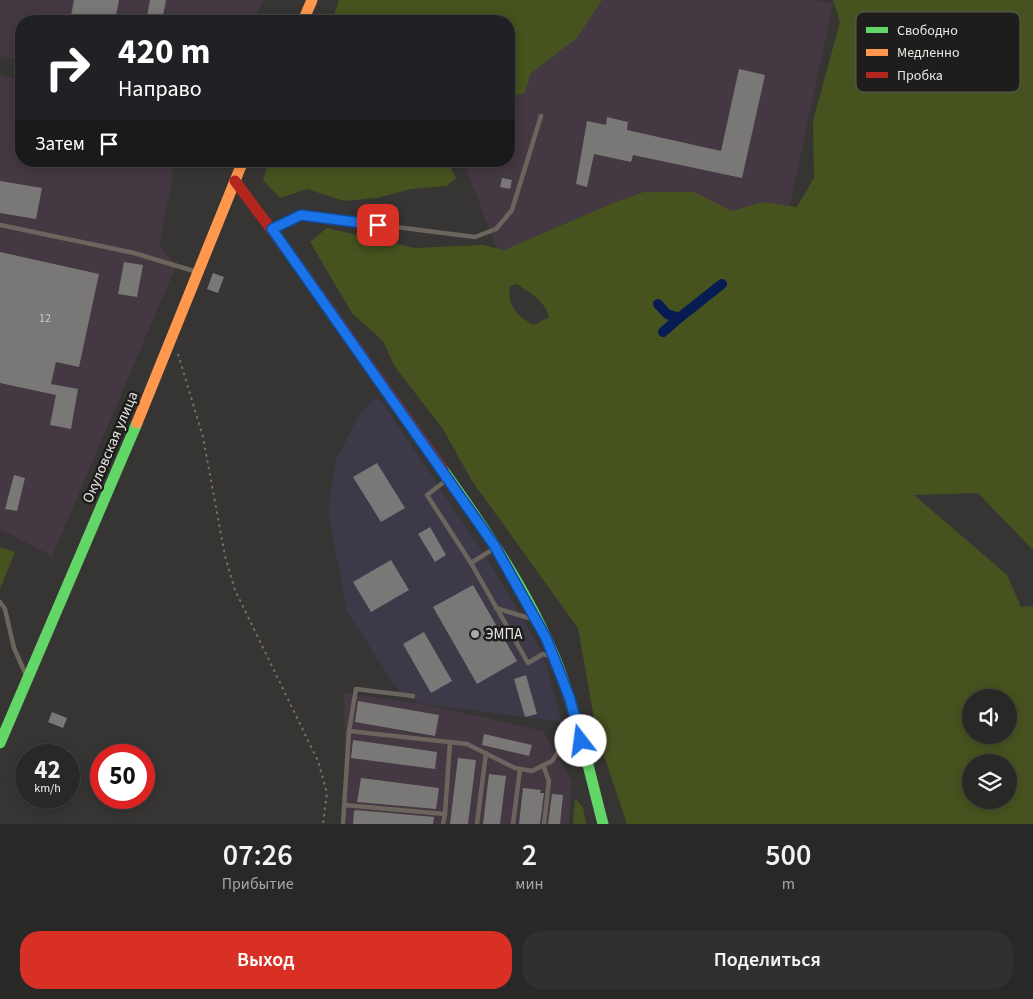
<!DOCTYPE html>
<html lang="ru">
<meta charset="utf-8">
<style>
:root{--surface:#282826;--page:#30302e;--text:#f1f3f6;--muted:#a5a6a7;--line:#444443;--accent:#d93025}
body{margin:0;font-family:"Source Sans 3",sans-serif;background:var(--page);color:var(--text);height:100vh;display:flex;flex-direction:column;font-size:19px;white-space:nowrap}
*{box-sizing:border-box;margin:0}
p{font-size:16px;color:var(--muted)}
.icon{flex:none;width:28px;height:28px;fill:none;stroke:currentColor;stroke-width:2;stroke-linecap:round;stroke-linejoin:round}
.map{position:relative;height:824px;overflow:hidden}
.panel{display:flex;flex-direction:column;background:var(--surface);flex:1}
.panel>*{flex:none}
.banner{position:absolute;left:15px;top:15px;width:500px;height:152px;border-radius:20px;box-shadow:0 2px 12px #0003,0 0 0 1px var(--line);background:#202124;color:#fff;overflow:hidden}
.tools{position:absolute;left:962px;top:689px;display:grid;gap:10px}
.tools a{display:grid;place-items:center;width:55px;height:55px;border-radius:50%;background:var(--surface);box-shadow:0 2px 12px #0003,0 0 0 1px var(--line);font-size:25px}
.speed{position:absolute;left:15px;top:744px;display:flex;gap:10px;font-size:25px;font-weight:700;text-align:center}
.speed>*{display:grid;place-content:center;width:65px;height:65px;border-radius:50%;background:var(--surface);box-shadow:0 2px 12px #0003,0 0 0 1px var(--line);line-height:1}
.speed small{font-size:12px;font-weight:400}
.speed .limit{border:8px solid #d22;background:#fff;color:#111}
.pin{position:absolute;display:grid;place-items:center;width:42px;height:42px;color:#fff;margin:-21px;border-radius:10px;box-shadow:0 2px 8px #0006}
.me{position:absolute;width:55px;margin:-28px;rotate:345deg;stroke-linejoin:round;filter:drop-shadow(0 0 4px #0008)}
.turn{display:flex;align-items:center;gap:18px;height:105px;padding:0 20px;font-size:22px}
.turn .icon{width:65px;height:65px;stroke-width:2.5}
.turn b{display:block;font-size:35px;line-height:42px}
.then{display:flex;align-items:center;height:48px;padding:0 20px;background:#0003;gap:10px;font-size:19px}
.eta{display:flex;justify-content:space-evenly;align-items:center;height:85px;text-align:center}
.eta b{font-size:30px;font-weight:600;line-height:35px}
.primary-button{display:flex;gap:10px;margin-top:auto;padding:10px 20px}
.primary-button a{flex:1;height:58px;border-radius:20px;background:var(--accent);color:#fff;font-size:20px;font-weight:600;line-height:58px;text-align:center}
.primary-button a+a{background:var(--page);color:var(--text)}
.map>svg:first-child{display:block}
.commercial{fill:#3e3948}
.industrial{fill:#443843}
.green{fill:#46531f;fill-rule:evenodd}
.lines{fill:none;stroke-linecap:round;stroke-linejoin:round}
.canal{stroke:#071c53;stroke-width:10}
.building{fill:#797877}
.path{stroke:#75706a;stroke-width:2;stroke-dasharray:2.5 4;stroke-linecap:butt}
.lane{stroke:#6c655d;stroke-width:4.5}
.fast{stroke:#63d668;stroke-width:11}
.slow{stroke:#ff974d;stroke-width:11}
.jam{stroke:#b3261e;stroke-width:11}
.route-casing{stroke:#114b97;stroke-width:12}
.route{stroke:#1a73e8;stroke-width:9}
.poi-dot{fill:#aaa9a7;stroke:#1e1d1b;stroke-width:2}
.labels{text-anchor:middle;stroke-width:5;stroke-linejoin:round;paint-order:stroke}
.number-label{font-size:12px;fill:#cccbca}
.street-label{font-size:15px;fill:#e8e7e5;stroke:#1e1d1b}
.poi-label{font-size:15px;fill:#e8e7e5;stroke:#1e1d1b;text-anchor:start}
.key{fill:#1e1d1b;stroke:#5b5a58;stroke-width:1}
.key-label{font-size:14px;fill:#e8e7e5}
</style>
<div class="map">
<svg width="1033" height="824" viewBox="0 0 1033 824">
<rect width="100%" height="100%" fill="#363533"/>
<!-- commercial -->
<polygon class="commercial" points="374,398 381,400 492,566 543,654 562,722 424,704 402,696 347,612 328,511 336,460 357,419"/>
<!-- industrial -->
<g class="industrial">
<polygon points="0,0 264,0 253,21 21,21 21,61 0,56"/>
<polygon points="560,0 816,0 833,4 768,308 501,259 463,161 509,161 509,111 515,110 524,55"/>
<polygon points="0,75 21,80 21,161 169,161 173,174 159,245 176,266 52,556 0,529"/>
<polygon points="344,693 424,704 543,731 572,781 569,824 346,824"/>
</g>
<!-- green -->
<g class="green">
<polygon points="339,0 602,0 577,38 531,73 524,94 509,95 509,21 332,21"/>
<path d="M833,0H1033V550L978,493L914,495L1007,575L1021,607L1033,606V824H627L597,735L578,628L472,481L443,429L395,367L383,341L352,313L310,242L327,228L415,248L483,245L504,250L613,203L644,192H694L732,211L763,202L797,207L814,178L813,121L840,22ZM516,284C530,292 545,301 549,317L534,325C517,316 507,306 510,286ZM971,698H1009V735H971ZM971,762H1009V800H971Z"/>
<polygon points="269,161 447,161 456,178 447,186 411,189 377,198 344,201 307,189 280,198 263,180"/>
<polygon points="0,547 15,552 0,589"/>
<polygon points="575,799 583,807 586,824 573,824"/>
</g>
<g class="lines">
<!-- canal -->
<g class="canal">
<polyline points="658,304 667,314 679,318 722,284"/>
<polyline points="663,332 679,318"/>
</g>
</g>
<!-- building -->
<g class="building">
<polygon points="74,0 119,0 115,21 70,21"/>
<polygon points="150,0 166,0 162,21 146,21"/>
<polygon points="739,69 765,75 742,178 633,155 631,162 594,154 587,187 576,184 587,121 606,125 607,117 628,122 627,130 721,151"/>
<polygon points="502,178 512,180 510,189 500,187"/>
<polygon points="0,181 42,188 36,219 0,213"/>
<polygon points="0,252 99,274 79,367 56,362 51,384 78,389 71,429 50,425 56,395 0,383"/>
<polygon points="124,262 143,265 137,297 118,294"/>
<polygon points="213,273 224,277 218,293 207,289"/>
<polygon points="377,463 405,508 381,522 353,477"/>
<polygon points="14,475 25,478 17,511 5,509"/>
<polygon points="430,527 446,555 435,562 418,534"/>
<polygon points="391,560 409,590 371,612 353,582"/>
<polygon points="473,585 517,661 477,684 433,607"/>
<polygon points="424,632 452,681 431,693 403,644"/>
<polygon points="526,675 537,714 525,717 514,679"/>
<polygon points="358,701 439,715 435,736 355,722"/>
<polygon points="52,712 67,718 63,728 48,722"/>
<polygon points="484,734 532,745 529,756 482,745"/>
<polygon points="353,740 437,752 435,769 351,758"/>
<polygon points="458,758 476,760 468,824 450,824"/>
<polygon points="489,774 506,776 500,824 483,824"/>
<polygon points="361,778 439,788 436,809 357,802"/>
<polygon points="523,788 541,790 540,793 544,793 540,824 519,824"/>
<polygon points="552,794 563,795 560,824 548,824"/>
<polygon points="356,810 434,817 433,824 353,824 354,811"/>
</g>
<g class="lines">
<!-- path -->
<polyline class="path" points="178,354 203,437 225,556 235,590 318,761 327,793 323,824"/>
<!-- lane -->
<g class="lane">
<polyline points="0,225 134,253 197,272"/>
<polyline points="274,228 301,215 475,237 496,229 512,210 541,116"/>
<polyline points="448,479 427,495 471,563 495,548"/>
<polyline points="471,563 528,663 543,654 551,657"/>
<polyline points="0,602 5,609 14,648 26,675"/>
<polyline points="496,608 535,620"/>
<polyline points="349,731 356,689 413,696"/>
<polyline points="543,765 549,781 544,824"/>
<polyline points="344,805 445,814 450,742"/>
<polyline points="343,824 349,731 467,744 515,768 532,771 552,761 574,727"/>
<polyline points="443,824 445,814"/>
<polyline points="477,824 486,753"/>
<polyline points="513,824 520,769"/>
</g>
<!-- fast -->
<g class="fast">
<path d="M443,470C486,530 529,593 557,663C577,715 589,770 603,824"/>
<polyline points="0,743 137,423"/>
</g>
<!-- slow -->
<g class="slow">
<polyline points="303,21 312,0"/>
<polyline points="137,423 243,161"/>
</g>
<!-- jam -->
<polyline class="jam" points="235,181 300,268 443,470"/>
</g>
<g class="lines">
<defs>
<polyline id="route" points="378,225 301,215 272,229 494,545 546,638 570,699 581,741"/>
</defs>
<!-- route casing -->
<use href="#route" class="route-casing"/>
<!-- route -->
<use href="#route" class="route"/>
</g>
<!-- markers -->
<circle class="poi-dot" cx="475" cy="634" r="5"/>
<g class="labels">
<!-- number labels -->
<g class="number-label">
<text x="45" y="322">12</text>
</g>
<!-- street labels -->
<g class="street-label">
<text transform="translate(110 447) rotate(-67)" y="5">Окуловская улица</text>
</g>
<!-- poi labels -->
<g class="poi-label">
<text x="485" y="639">ЭМПА</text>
</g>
</g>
<!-- legend -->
<rect x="856" y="12" width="164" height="80" rx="8" class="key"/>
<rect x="866" y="27" width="22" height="6" fill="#63d668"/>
<rect x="866" y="49" width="22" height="7" fill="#ff974d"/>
<rect x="866" y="72" width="22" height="6" fill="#b3261e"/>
<g class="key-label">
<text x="897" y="35">Свободно</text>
<text x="897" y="57">Медленно</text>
<text x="897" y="80">Пробка</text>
</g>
</svg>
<div class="tools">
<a><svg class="icon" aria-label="sound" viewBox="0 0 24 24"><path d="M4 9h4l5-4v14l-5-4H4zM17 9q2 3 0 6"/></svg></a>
<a><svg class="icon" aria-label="layers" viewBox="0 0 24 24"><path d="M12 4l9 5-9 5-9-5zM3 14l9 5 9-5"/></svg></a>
</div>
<div class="speed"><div>42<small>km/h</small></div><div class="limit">50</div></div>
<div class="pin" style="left:378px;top:225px;background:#d93025"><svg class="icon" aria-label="arrive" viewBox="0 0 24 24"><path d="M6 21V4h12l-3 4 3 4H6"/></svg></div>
<svg class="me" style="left:581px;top:741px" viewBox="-20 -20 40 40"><circle r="19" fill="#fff"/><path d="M0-13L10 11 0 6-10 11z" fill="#1a73e8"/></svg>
<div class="banner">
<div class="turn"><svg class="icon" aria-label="right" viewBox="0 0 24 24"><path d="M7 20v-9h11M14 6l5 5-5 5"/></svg><div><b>420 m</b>Направо</div></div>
<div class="then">Затем<svg class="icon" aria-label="arrive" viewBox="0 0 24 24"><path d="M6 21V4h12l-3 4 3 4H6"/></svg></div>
</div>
</div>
<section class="panel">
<div class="eta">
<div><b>07:26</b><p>Прибытие</p></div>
<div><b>2</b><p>мин</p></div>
<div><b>500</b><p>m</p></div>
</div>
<div class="primary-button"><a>Выход</a><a>Поделиться</a></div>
</section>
